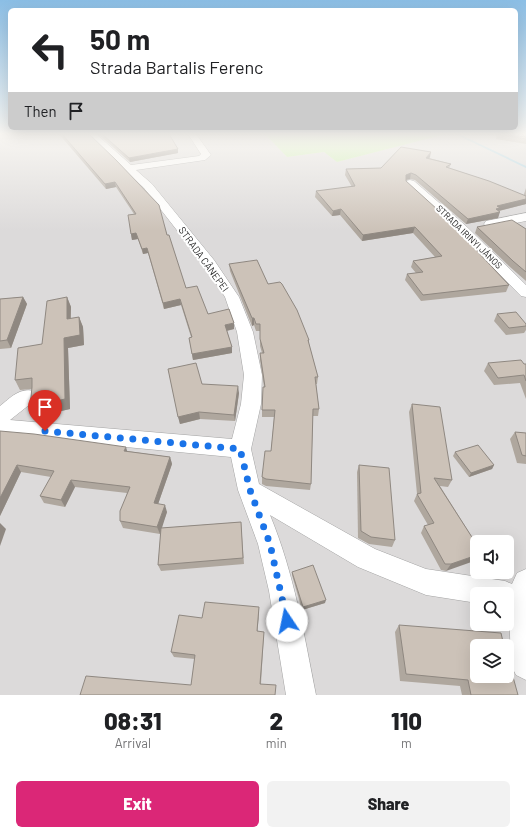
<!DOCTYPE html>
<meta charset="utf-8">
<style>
:root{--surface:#fff;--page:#f2f2f2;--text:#202124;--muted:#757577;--accent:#db2777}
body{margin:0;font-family:Barlow,sans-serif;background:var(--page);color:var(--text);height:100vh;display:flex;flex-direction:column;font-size:15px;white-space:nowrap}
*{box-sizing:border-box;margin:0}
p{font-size:13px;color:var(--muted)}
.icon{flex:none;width:22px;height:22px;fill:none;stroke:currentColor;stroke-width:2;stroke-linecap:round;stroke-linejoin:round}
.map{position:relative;height:695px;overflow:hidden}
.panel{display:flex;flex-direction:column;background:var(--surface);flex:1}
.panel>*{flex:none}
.hud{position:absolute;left:8px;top:8px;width:510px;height:122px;border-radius:6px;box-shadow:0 4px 16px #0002;background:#fff;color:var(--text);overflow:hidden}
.fabs{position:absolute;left:470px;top:535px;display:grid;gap:8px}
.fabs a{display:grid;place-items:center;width:44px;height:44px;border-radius:6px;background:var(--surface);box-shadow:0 4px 16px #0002;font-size:20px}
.pin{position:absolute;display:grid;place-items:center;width:34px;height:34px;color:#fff;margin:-41px -17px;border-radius:50% 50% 50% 0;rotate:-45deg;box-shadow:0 0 4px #0007}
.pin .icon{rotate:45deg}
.me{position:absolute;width:44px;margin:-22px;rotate:349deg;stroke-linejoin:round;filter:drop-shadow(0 0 3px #0008)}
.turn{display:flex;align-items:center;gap:14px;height:84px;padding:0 16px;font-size:18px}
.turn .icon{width:52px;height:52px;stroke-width:2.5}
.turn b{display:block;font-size:28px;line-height:34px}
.then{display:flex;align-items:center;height:38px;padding:0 16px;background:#0003;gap:8px;font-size:15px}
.eta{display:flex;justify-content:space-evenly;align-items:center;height:68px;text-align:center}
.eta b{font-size:24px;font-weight:800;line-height:28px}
.cta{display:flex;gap:8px;margin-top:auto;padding:8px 16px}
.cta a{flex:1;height:46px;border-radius:6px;background:var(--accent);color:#fff;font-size:16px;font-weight:800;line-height:46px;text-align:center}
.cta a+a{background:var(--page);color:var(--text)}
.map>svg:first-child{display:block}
.residential{fill:#dcdada;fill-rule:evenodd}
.grass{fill:#c4efa3}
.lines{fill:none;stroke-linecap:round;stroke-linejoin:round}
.stream{fill:#9fcee1;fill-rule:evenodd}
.minor-casing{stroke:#a4a4a4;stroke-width:1}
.minor{fill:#fff;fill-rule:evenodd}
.wall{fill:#afa79e}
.shaded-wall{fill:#8f8881}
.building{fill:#ccc2b8;stroke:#8f8881}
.route{stroke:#1a73e8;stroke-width:7;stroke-dasharray:0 12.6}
.labels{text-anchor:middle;stroke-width:4;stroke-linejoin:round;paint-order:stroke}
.far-street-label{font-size:9px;fill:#1d1d1d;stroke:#fff}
.street-label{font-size:10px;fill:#1d1d1d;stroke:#fff}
</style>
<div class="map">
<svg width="526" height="695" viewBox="0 0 526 695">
<rect width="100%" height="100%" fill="#f0ece2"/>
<!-- residential -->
<path class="residential" d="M0,134H265L287,157L324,152L337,162L445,134H526V695H0ZM477,542H507V572H477ZM477,594H507V624H477ZM477,646H507V676H477Z"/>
<!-- grass -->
<polygon class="grass" points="265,134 446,134 337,162 324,152 287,157"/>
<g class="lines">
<!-- stream -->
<polygon class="stream" points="455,134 459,134 526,166 526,168"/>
<defs>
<g id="minor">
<path d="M87,134H96L131,165L199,156L201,154L188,134H196L211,155L205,160L136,170L152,184L214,260L239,297L253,332L262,375L261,404L251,449L259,484L375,549L426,569L505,581L512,584L517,573L526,569V680L516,675L511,665L509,606L507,607V594H477V603L426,595L358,567L270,515C294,573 304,634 316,695H286L269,591L258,544L238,490L231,457L0,435V406C10,398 20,387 34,391L36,396L34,401L10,420L232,439L241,404L244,375L237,332L225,297L204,265L144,188Z"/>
<polygon points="410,180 414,181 467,227 526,285 526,297 521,296 459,233 406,185 405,183 406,181"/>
<polygon points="526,213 526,221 490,228 486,227 484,224 486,221"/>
</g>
</defs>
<!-- minor casing -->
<use href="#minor" class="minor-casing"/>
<!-- minor -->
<use href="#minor" class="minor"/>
</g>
<!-- wall -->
<g class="wall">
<polygon points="59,134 89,134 167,235 186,288 208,314 234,329 227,331 232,347 232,353 193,360 189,338 191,337 181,305 164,309 148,253 143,254 138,239 132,240 131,234 134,214 116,187 106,189"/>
<polygon points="98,134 169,134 178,149 178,153 130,162"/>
<polygon points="497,134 526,137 526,144 496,139"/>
<polygon points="430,157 429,158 451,164 449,168 524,196 524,194 526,188 526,204 499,211 498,218 466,224 415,180 410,179 406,180 406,181 478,253 509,285 506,292 421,301 405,280 407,274 416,273 411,267 413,261 435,257 413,233 362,241 340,215 332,216 315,197 316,191 352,187 345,175 346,169 381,168"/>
<polygon points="477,227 526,229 526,281 510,267 475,233"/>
<polygon points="229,264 268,284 309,340 309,344 318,377 317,384 316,384 319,409 318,416 313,416 311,484 310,490 266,486 262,484 262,477 271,451 274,417 262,417 262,410 264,387 260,360 260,353 262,353 260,346 260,331 256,331 254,325 252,326 230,271"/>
<polygon points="23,297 27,304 11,348 0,349 0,299"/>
<polygon points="67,297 71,307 71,319 79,317 83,327 84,345 68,348 70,409 35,417 30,407 32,389 20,390 15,380 42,344"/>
<polygon points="497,314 526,324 526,330 524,333 506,335 494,321"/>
<polygon points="488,363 526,364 526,399 520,383 494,385 484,371"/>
<polygon points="168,369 202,384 239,393 235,421 200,419 180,424"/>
<polygon points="412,404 452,480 448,487 440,486 477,545 446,571 441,570 421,533 424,526 428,525 414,501 417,494 409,412"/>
<polygon points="0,431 127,451 170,457 172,464 158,504 167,512 161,528 241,522 244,564 161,571 158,565 161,529 160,534 123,528 120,521 127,493 75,487 65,507 44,503 40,496 51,477 21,472 0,516"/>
<polygon points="515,432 526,433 526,464 517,463 510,439"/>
<polygon points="455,452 494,465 492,469 469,477 453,456"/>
<polygon points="359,465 395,540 392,547 369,544 358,538 357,472"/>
<polygon points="292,572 325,603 302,610 292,575"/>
<polygon points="259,607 257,631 264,632 261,684 191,685 195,659 174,657 171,652 202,618"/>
<polygon points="399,625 518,695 462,695 460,686 400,681 395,632"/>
</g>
<!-- shaded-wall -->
<g class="shaded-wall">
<polygon points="178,149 178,153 130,162 129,158"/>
<polygon points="431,152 430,157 425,163 426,158"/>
<polygon points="411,173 410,179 405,180 406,175"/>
<polygon points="115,182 116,187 106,189 105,184"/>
<polygon points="526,199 526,204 498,211 500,212 498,218 466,224 468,219 497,206"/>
<polygon points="341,209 340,215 332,216 333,211"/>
<polygon points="415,227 413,233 362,241 363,235"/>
<polygon points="136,233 138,239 132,240 131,234"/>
<polygon points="147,248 148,253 143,254 142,249"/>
<polygon points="23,297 27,304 11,348 7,340"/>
<polygon points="67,297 71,307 70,329 67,319"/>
<polygon points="180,299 181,305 164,309 163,303"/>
<polygon points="79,317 83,327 84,345 68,348 70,409 35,417 30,407 64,338"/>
<polygon points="252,318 254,318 254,325 252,326"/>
<polygon points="234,323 234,329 225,331 225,325"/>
<polygon points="232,347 232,353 193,360 192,354"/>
<polygon points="238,386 239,393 235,421 234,415"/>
<polygon points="199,412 200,419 180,424 178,417"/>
<polygon points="126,447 128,454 124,451"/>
<polygon points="170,457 172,464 156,510 154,503"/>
<polygon points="17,465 21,472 0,516 0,498"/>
<polygon points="494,465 492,469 469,477 471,473"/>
<polygon points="71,480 75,487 65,507 61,500"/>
<polygon points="165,505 167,512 160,534 157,527"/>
<polygon points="0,523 6,529 0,546"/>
<polygon points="477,555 477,560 446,571 451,564"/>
<polygon points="326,600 325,603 302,610 303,607"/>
<polygon points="259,607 259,613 257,636 257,631"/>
</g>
<!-- building -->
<g class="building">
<polygon points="62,134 89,134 116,160 159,205 167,235 169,235 186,288 197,286 208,314 229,309 234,323 225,325 232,347 192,354 189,338 192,337 180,299 163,303 147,248 142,249 136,233 131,234 128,215 136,214 115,182 105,184"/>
<polygon points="102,134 169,134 178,149 129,158"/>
<polygon points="498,134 526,137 526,139"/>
<polygon points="401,147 431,152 426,158 451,164 446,167 489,181 526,196 526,199 497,206 500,208 496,209 500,212 468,219 416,175 411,173 406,175 406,181 480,248 477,251 509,285 423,295 407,274 423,272 413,261 442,256 415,227 363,235 341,209 333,211 316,191 355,186 346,169 381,168"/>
<polygon points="512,220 526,229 526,272 513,261 477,227"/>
<polygon points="257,260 268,284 280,282 282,284 297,310 309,340 308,340 318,377 315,377 319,409 313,409 311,484 266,479 262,477 265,451 271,451 275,410 262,410 263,387 265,387 260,353 264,353 260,339 260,324 256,324 254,318 252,318 229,264"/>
<polygon points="23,297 7,340 0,341 0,299"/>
<polygon points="67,297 67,319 79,317 80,335 64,338 65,399 30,407 32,387 32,378 15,380 18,348 42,344 47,301"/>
<polygon points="516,312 526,324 526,326 509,328 497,314"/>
<polygon points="521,360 524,364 526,364 526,381 524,375 498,378 488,363"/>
<polygon points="196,363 202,384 238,386 234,415 199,412 178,417 168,369"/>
<polygon points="412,404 440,407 452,480 434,478 477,545 477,555 451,564 445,564 424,526 434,523 417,494 421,493"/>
<polygon points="0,431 34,434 126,447 124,451 170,457 154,503 165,505 157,527 120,521 120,511 130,487 71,480 61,500 40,496 54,471 17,465 0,498"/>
<polygon points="515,432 526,433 526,456 522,455"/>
<polygon points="478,445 494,465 471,473 455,452"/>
<polygon points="359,465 389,468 395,540 371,537 361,531"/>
<polygon points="241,522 243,558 158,565 161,528"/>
<polygon points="313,565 326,600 303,607 292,572"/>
<polygon points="205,602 259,607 257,631 264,632 260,684 276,685 275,695 80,695 86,676 191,685 195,655 171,652 179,615 202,618"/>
<polygon points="399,625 501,633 504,646 477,646 477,676 507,676 507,655 518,695 471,695 468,680 406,674"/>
</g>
<!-- sky -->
<linearGradient id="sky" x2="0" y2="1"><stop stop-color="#8bbee5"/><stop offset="0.58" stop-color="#f8f6f2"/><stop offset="1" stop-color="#f8f6f2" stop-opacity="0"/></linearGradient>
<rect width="526" height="231" fill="url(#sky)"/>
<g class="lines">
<!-- route -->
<polyline class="route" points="45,431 240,449 250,490 270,544 287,621"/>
</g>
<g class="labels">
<!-- far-street labels -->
<g class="far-street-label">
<text transform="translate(469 237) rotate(44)" y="3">STRADA IRINYI JÁNOS</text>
</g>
<!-- street labels -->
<g class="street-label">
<text transform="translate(204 259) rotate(54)" y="4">STRADA CÂNEPEI</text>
</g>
</g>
</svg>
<div class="fabs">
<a><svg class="icon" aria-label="sound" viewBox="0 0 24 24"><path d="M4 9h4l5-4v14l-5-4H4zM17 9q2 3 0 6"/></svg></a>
<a><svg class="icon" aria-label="search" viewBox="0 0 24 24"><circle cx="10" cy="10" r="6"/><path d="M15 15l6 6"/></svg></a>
<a><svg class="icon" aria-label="layers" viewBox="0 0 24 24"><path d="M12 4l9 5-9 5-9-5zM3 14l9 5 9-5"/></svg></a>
</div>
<div class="pin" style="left:45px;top:431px;background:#d93025"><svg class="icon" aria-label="arrive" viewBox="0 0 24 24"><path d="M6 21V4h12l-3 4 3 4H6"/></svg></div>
<svg class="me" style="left:287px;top:621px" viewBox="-20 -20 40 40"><circle r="19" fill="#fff"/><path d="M0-13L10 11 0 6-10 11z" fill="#1a73e8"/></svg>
<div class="hud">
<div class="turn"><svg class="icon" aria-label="left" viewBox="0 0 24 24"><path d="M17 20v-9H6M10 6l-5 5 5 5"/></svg><div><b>50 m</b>Strada Bartalis Ferenc</div></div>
<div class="then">Then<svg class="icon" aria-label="arrive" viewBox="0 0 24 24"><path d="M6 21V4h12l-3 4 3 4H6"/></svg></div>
</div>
</div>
<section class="panel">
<div class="eta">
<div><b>08:31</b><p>Arrival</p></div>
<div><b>2</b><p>min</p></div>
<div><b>110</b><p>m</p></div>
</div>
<div class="cta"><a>Exit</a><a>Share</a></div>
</section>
